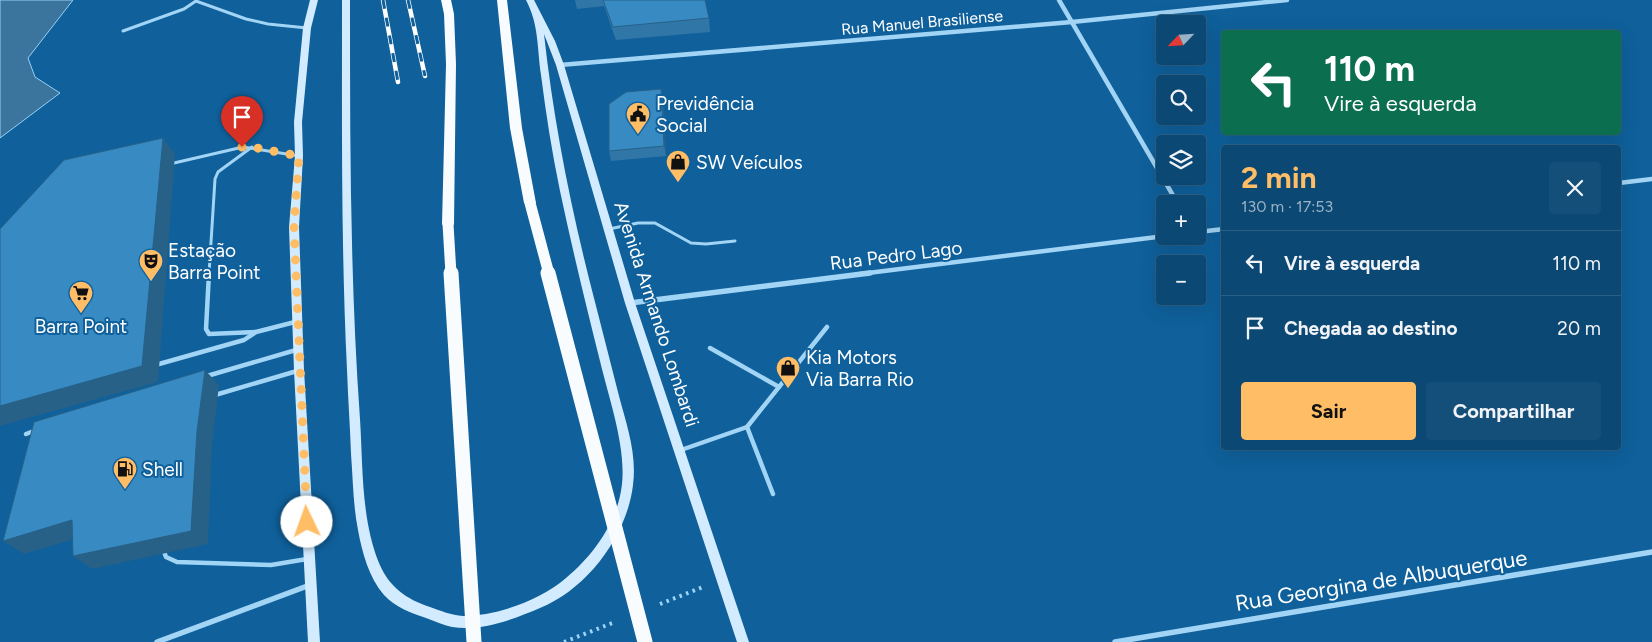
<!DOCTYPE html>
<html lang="pt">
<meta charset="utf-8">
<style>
:root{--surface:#0b4874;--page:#144f79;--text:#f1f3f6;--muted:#9ab2c5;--line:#2b6086;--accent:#ffbd66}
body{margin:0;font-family:Figtree,sans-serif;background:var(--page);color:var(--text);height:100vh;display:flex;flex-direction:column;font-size:19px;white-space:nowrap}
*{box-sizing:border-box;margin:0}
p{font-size:16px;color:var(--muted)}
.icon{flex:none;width:28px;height:28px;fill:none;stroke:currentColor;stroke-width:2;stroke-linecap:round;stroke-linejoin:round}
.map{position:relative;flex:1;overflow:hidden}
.sheet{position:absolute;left:1221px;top:145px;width:400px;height:305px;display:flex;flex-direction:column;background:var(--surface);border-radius:5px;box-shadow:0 5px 20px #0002,0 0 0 1px var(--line)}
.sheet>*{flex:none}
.top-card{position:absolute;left:1221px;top:30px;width:400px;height:105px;border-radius:5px;box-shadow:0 5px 20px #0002,0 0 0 1px var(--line);background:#0b6e4f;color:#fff;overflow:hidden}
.needle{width:32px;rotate:245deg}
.tools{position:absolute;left:1156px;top:15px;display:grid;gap:10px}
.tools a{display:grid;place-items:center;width:50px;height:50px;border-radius:5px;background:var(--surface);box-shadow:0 5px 20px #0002,0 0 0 1px var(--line);font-size:25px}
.pin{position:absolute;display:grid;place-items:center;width:42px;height:42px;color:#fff;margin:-51px -21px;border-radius:50% 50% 50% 0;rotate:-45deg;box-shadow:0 0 5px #0007}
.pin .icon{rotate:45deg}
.me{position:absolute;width:55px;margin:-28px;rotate:357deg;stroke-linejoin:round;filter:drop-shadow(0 0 4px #0008)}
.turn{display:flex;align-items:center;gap:18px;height:105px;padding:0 20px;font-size:22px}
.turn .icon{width:65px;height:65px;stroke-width:2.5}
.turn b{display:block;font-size:35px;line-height:42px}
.round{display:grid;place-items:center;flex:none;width:52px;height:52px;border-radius:5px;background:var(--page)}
.summary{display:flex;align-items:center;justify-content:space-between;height:85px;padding:0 20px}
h1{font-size:30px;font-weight:700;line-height:38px;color:var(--accent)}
.primary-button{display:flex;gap:10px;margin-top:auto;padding:10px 20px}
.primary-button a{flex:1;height:58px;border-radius:5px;background:var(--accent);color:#111;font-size:20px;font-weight:700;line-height:58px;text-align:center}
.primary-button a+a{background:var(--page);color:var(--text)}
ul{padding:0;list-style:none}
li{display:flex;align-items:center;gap:15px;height:65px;padding:0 20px;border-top:1px solid var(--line)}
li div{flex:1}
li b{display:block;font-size:19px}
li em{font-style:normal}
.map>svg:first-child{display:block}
.water{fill:#3b759e;stroke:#94d1f8}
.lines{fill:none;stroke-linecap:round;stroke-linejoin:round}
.path{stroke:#a2d4f5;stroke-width:4;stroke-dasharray:2.5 4.5;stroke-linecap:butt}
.service-far1{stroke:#a2d4f5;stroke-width:3}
.service{stroke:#a2d4f5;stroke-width:4.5}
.minor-far1{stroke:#a2d4f5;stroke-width:4.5}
.minor{stroke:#a2d4f5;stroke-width:5.5}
.secondary{fill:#d3ebfe;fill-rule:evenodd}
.trunk{fill:#f8fcff;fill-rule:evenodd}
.rail-casing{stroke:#fff;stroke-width:4.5}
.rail{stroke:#0f609b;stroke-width:3;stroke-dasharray:9;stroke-linecap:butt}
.trunk-bridge-far1{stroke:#f8fcff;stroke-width:11}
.trunk-bridge{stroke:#f8fcff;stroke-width:15}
.wall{fill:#3077a7}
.shaded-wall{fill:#276188}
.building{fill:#388ac2;stroke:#276188}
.route{stroke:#ffbd66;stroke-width:9;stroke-dasharray:0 16.2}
.labels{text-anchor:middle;stroke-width:4;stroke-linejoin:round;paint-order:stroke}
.far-street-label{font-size:16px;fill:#fff;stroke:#0f609b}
.poi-label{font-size:19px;fill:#fff;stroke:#0f609b;text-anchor:start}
.street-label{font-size:19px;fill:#fff;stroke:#0f609b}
.near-street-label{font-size:22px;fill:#fff;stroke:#0f609b}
</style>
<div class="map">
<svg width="1652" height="642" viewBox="0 0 1652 642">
<rect width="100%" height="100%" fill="#0f609b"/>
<!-- water -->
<polygon class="water" points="0,0 73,0 28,58 35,77 60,93 0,138"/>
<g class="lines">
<!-- path -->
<g class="path">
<polyline points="660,604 703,587"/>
<polyline points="564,642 615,622"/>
</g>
<!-- service-far1 -->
<g class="service-far1">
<polyline points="196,1 246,19 268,24 307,28"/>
<polyline points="123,31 184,9 196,1"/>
<polyline points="174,163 243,147 299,156"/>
<polyline points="609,229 638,223 655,223 691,243 706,244 735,241"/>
<polyline points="209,274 215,179 218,172 252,147"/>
</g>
<!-- service -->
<g class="service">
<polyline points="209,273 206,329 209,334 256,332"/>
<polyline points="710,348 779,387"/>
<polyline points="159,364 244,340 256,332 295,322"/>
<polyline points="207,376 296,350"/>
<polyline points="215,395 297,371"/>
<polyline points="747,427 773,494"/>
<polyline points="26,434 34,431"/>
<polyline points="681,450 747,427 827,327"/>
<polyline points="163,549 166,557 177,562 271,565 307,559"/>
</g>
<!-- minor-far1 -->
<g class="minor-far1">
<polyline points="1059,0 1178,204"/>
<polyline points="560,65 1072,22 1287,0"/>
<polyline points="1619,183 1652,179"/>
<polyline points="1198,232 1224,229"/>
<polyline points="860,274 1165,236"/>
</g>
<!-- minor -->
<g class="minor">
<polyline points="630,303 870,273"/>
<polyline points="157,642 310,585"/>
<polyline points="1115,642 1652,552"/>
</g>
<!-- secondary -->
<g class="secondary">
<polygon points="310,0 318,0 311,28 302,122 303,156 299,227 304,370 320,642 308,642 294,370 289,227 295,156 294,122 303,28"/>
<path d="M342,0H350C350,140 350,279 360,419C363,466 361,519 379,563C389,587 406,599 430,607C441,611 451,615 463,616C497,616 541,600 566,578C594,555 618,521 622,484C626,446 609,399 600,361C586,305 572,248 560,191C552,153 546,114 541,75C537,47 539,25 526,0H534L555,41L564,65L635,303L749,642H737L625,303L556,65L544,34C554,125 572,214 595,302C603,333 611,365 619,396C627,426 637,454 633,485C627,536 587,589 540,608C514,619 481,632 452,627C443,625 435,621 426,618C411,613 395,607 384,595C369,578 362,552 358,530C353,505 353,479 351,454C350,426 348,398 347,370C341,247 342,123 342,0Z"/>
</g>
<!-- trunk -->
<g class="trunk">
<polygon points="441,0 451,0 454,14 456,64 454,224 452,227 444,227 442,224 446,64 444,14"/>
<polygon points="497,0 507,0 522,128 536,203 530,207 524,203 510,128"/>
</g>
<defs>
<g id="rail">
<polyline points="383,0 398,82"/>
<polyline points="408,0 425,76"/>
</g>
</defs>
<!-- rail casing -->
<use href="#rail" class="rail-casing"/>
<!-- rail -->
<use href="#rail" class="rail"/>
<!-- trunk-bridge-far1 -->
<g class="trunk-bridge-far1">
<polyline points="530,203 549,274"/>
<polyline points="448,224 451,274"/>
</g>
<!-- trunk-bridge -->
<g class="trunk-bridge">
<polyline points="451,273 474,642"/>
<polyline points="548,273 645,642"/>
</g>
</g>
<!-- wall -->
<g class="wall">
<polygon points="575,0 705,0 709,18 710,32 616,40 604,6 577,9"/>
<polygon points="661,89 663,98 666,156 611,161 609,151"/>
</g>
<!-- shaded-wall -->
<g class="shaded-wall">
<polygon points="661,89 663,98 666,156 664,146"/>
<polygon points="163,138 175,154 158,382 0,426 0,406"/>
<polygon points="205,370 219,385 212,446 208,544 92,569 73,556 197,431"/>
<polygon points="72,520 91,534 24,554 3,541"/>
</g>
<!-- building -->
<g class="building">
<polygon points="603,0 705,0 709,18 613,27"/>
<polygon points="661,89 664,146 609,151 609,104 626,92"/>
<polygon points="163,138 142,366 0,406 0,229 64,160"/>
<polygon points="205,370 197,431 191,531 73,556 72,520 3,541 34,422"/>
</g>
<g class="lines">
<!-- route -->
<polyline class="route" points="242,147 252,147 299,156 294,227 307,522"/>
</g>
<!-- icons -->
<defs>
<symbol id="civic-pin" viewBox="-11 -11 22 30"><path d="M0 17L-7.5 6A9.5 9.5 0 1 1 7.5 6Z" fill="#ffbd66" stroke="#0f609b"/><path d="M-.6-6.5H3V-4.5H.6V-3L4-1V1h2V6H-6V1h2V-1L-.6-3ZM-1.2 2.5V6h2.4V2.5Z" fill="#111"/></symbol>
<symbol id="shop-pin" viewBox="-11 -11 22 30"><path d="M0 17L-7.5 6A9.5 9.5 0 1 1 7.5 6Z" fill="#ffbd66" stroke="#0f609b"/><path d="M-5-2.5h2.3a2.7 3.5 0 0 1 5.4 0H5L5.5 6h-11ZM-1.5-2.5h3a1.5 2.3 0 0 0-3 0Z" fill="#111"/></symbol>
<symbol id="theatre-pin" viewBox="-11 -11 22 30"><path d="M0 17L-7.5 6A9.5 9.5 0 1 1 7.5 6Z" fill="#ffbd66" stroke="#0f609b"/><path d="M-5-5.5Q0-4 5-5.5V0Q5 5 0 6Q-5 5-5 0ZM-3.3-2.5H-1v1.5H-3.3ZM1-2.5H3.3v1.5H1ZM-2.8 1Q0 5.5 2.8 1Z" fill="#111"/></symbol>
<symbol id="supermarket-pin" viewBox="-11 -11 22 30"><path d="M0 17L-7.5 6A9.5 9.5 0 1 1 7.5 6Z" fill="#ffbd66" stroke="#0f609b"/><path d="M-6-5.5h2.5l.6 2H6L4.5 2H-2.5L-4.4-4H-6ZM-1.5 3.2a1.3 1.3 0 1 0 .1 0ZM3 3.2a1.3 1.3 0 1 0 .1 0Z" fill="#111"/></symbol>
<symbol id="fuel-pin" viewBox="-11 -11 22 30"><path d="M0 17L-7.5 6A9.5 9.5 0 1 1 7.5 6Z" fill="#ffbd66" stroke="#0f609b"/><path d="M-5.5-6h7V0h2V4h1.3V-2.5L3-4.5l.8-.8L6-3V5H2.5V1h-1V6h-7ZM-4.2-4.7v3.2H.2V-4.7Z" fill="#111"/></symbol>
</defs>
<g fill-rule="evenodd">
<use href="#civic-pin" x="624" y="100" width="28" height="38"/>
<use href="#shop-pin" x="664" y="148" width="28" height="38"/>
<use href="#theatre-pin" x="137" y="247" width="28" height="38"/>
<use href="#supermarket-pin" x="67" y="279" width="28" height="38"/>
<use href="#shop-pin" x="774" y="354" width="28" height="38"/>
<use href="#fuel-pin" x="111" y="455" width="28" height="38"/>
</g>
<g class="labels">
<!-- far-street labels -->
<g class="far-street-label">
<text transform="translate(922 22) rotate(-5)" y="6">Rua Manuel Brasiliense</text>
</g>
<!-- poi labels -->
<g class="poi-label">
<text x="656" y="110">Previdência<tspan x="656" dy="22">Social</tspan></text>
<text x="696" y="169">SW Veículos</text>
<text x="168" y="257">Estação<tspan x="168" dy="22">Barra Point</tspan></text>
<text x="81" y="333" text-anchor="middle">Barra Point</text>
<text x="806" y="364">Kia Motors<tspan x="806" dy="22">Via Barra Rio</tspan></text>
<text x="142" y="476">Shell</text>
</g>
<!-- street labels -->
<g class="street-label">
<text transform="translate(896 255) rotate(-7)" y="7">Rua Pedro Lago</text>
<text transform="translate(657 314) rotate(72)" y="7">Avenida Armando Lombardi</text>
</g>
<!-- near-street labels -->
<g class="near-street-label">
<text transform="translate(1381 580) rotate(-9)" y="8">Rua Georgina de Albuquerque</text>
</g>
</g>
</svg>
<div class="tools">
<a><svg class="needle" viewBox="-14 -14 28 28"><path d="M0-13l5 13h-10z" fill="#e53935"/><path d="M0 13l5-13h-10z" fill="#9ab2c5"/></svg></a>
<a><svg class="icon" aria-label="search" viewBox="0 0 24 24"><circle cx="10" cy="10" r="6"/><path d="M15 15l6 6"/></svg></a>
<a><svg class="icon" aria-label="layers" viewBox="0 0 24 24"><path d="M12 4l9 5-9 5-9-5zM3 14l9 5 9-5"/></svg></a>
<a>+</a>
<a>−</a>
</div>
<div class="pin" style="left:242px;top:147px;background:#d93025"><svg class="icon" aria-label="arrive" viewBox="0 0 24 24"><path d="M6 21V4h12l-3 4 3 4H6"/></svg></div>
<svg class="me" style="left:307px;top:522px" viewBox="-20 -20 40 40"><circle r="19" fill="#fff"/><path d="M0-13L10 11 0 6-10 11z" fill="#ffbd66"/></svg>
<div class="top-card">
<div class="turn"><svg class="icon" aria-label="left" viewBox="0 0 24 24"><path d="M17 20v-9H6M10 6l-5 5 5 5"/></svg><div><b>110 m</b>Vire à esquerda</div></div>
</div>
<section class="sheet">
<div class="summary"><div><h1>2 min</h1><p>130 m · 17:53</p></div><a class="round"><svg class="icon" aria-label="close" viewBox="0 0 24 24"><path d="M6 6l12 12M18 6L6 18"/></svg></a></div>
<ul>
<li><svg class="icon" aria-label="left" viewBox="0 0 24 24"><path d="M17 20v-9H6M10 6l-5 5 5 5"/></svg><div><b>Vire à esquerda</b></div><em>110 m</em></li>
<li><svg class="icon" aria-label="arrive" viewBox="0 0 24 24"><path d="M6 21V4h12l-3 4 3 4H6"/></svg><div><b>Chegada ao destino</b></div><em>20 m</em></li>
</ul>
<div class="primary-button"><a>Sair</a><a>Compartilhar</a></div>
</section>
</div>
